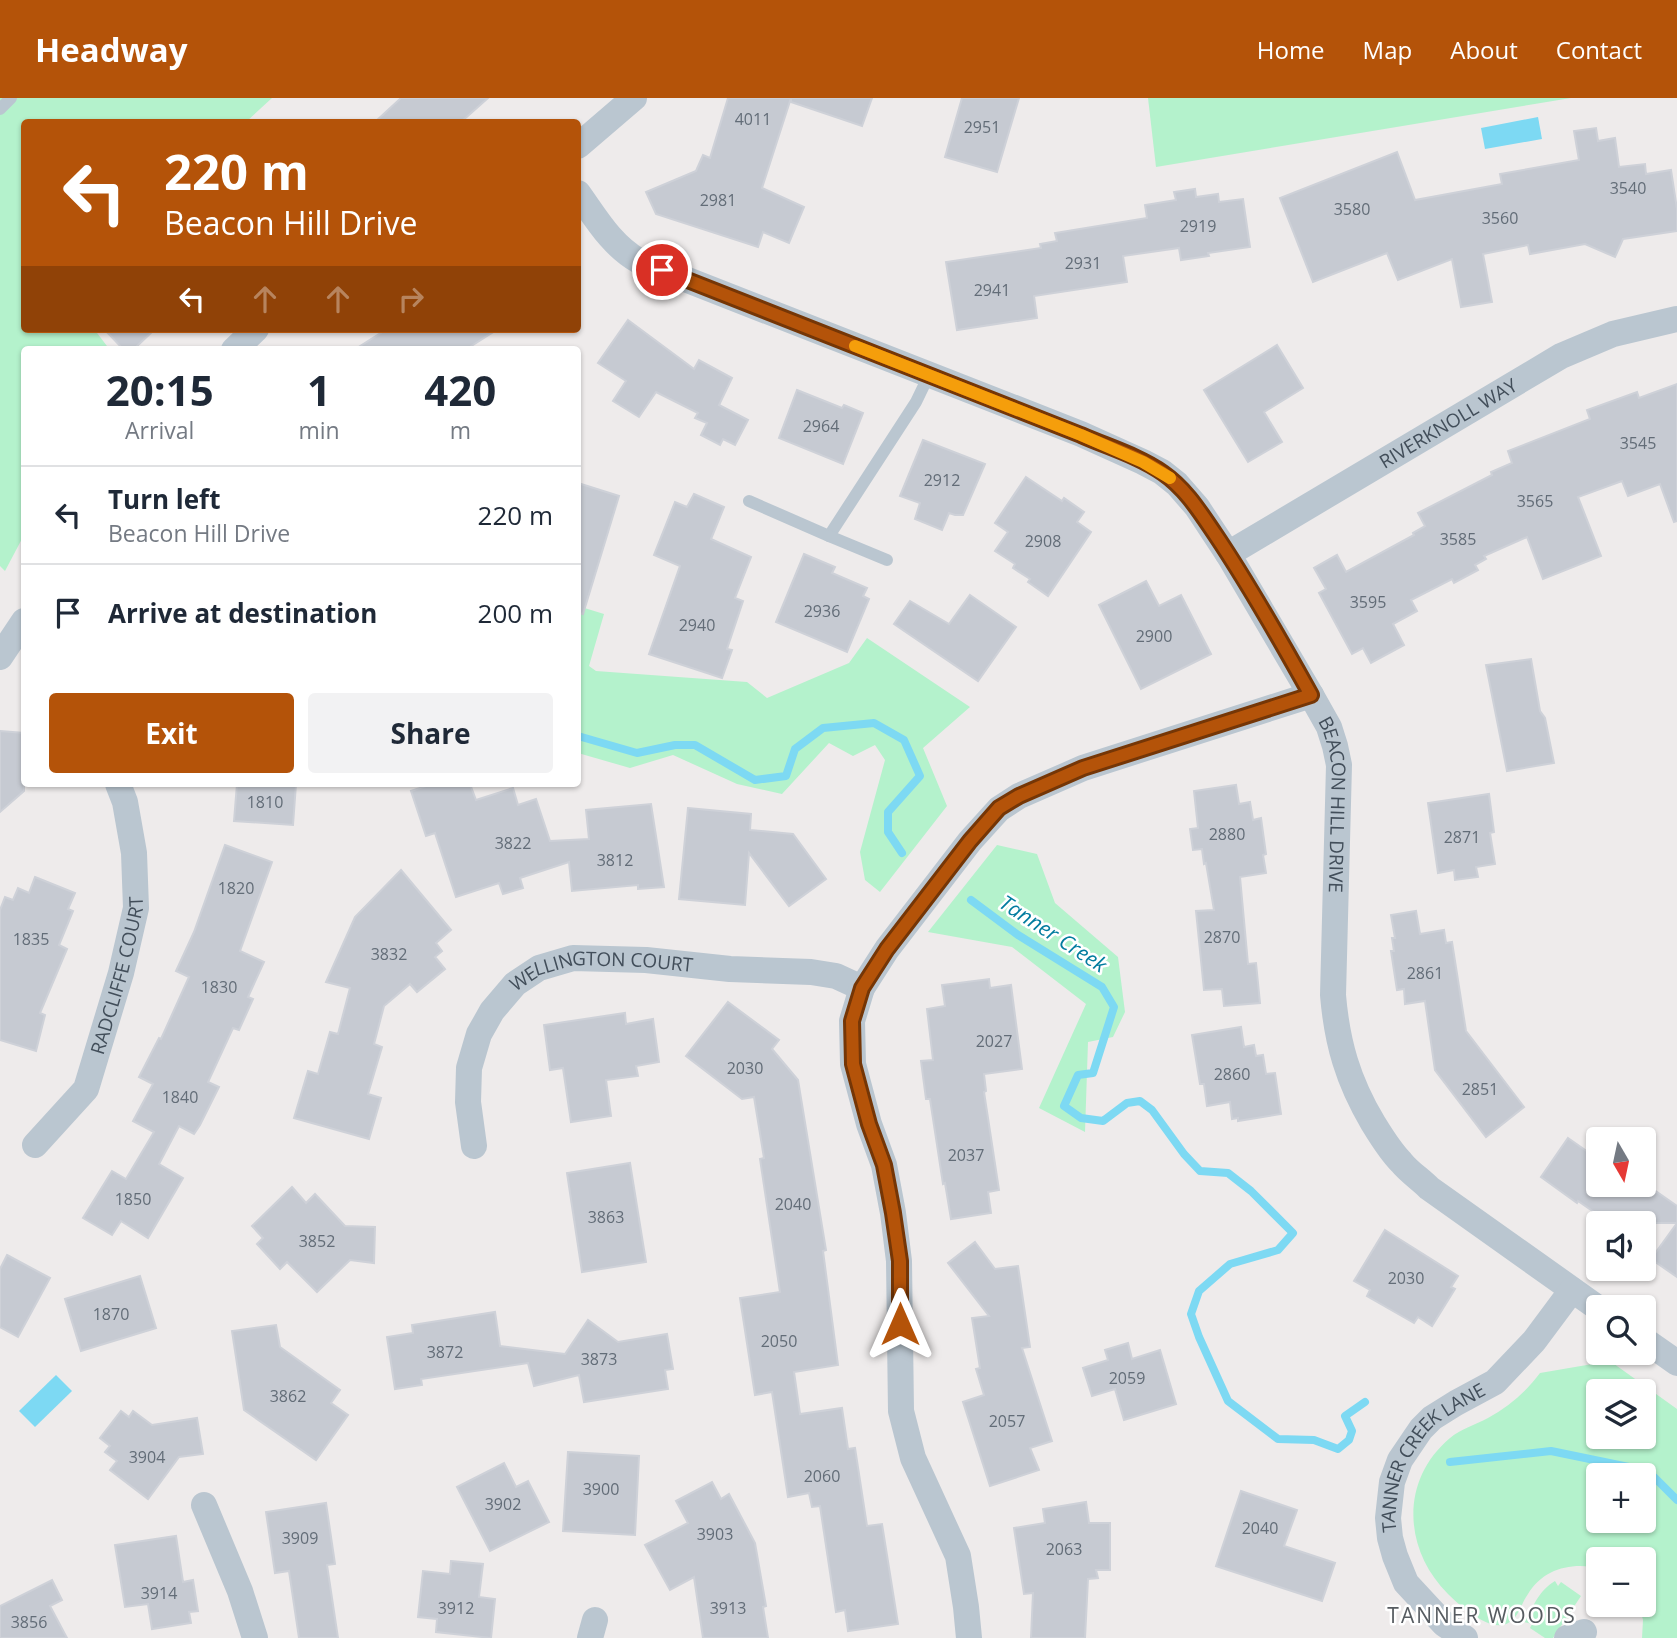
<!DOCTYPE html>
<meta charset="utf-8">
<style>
:root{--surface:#fff;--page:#f2f2f3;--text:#1f2937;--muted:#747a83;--line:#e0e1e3;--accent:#b45309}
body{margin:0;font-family:"Open Sans",sans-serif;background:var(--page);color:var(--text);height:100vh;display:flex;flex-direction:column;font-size:26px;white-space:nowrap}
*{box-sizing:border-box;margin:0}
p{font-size:23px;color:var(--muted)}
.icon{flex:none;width:38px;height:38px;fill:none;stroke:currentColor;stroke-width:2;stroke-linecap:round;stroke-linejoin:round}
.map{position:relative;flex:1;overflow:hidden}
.details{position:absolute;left:21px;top:248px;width:560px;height:441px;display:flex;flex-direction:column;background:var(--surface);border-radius:7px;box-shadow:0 2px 5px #0004}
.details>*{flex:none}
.banner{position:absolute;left:21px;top:21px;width:560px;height:214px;border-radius:7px;box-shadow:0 2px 5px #0004;background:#b45309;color:#fff;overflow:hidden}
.needle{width:46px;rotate:171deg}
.fabs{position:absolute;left:1586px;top:1029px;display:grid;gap:14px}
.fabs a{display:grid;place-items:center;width:70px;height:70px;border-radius:7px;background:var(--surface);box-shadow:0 2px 5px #0004;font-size:35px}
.pin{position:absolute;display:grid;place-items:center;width:60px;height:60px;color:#fff;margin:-30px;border:4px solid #fff;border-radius:50%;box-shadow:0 2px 7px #0007}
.me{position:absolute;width:77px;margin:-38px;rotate:0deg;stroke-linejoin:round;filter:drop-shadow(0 0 5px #0008)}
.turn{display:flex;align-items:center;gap:24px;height:147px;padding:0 28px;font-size:32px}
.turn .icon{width:91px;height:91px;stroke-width:2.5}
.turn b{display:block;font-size:49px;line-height:60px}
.lanes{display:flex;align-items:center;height:66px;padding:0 28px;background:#0003;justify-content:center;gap:35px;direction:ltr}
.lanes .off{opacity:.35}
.eta{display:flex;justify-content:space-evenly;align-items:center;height:119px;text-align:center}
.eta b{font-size:42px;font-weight:700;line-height:49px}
.button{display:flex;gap:14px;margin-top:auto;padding:14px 28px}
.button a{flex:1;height:80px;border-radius:7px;background:var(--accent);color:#fff;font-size:28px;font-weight:700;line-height:80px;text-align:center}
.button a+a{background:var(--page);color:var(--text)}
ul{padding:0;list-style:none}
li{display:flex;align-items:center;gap:21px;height:98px;padding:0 28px;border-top:2px solid var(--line)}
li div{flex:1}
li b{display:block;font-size:26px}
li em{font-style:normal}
header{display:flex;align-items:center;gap:42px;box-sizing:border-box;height:98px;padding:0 35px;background:var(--accent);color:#fff}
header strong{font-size:33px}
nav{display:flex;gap:38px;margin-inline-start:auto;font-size:24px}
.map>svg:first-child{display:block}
.green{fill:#b4f2cc;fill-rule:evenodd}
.water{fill:#7dd9f3}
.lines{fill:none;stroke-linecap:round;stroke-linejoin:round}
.stream{stroke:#7dd9f3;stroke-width:8}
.building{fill:#c6cad2;stroke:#ced1d8;stroke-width:2}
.service{stroke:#bac6d0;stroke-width:12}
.minor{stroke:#bac6d0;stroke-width:26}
.route-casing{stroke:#753606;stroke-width:18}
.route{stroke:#b45309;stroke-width:12}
.slow{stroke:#f59e0b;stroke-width:12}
.labels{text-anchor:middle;stroke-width:5;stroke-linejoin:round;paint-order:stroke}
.number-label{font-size:16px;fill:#636d78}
.street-label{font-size:19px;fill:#424e5a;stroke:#fff}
.water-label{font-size:21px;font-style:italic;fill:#027c9f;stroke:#fff}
.neighbourhood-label{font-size:21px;letter-spacing:2px;fill:#575c61;stroke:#fff}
</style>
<header>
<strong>Headway</strong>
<nav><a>Home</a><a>Map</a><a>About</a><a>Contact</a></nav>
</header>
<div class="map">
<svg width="1677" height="1540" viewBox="0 0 1677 1540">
<rect width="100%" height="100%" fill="#eeebeb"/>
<!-- green -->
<g class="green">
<polygon points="0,0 272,0 246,24 24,24 24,231 94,231 110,252 24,252 24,437 5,473 0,468"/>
<polygon points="1148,0 1571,0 1156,69"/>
<polygon points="578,508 604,516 589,568 596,573 747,584 767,600 849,565 867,540 970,609 923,650 947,708 880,794 865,782 860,754 885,662 875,647 853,658 829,645 782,696 737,686 673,657 630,670 578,655"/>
<polygon points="997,747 1037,756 1055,805 1118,859 1125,914 1113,939 1088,944 1085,1034 1039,1010 1086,906 1012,849 928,834"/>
<path d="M1610,1263L1677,1311V1540H1642L1643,1522L1639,1507H1643V1461H1598V1470C1571,1464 1543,1471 1528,1496C1520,1507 1518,1525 1502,1527C1485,1530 1459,1507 1448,1496C1403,1451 1400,1382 1450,1340C1461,1331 1475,1327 1488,1320C1508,1309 1526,1294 1540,1275ZM1643,1293V1339H1598V1293ZM1598,1377H1643V1423H1598Z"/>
<path d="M1555,1483L1558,1488L1561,1484L1581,1498L1553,1540H1545L1530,1530L1532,1526L1524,1524C1534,1508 1538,1493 1555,1483Z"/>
</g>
<!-- water -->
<g class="water">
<polygon points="1538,19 1542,41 1485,51 1481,30"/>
<polygon points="56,1277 72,1293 35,1329 19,1313"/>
</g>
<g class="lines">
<!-- stream -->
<g class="stream">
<polyline points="578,638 637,655 675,647 695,647 755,682 786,678 795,651 823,630 874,625 904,642 920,678 888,714 888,734 902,755"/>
<polyline points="971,802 1018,837 1102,889 1114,909 1093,975 1078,977 1064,1008 1081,1020 1103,1023 1127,1005 1140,1003 1152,1012 1184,1056 1200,1073 1228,1075 1251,1093 1293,1135 1278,1152 1230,1166 1199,1193 1191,1216 1199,1239 1228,1303 1278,1341 1314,1342 1338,1351 1349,1342 1352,1333 1345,1318 1365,1304"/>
<polyline points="1450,1364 1551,1353 1648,1373 1677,1402"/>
</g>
</g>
<!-- building -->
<g class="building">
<polygon points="401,0 488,0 461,24 375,24"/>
<polygon points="728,0 791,0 762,90 804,109 789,145 763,134 758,149 656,116 646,94 696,73 703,57 710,60"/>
<polygon points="791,0 872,0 862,28 791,4"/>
<polygon points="962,0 1019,0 997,74 945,59"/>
<polygon points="1596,30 1598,43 1615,40 1619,69 1645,66 1646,76 1671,72 1677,111 1677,133 1623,141 1615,159 1585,146 1530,156 1528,147 1483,156 1492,204 1461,209 1452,161 1398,182 1387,155 1313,184 1280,100 1397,54 1415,102 1502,86 1500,76 1579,62 1574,33"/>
<polygon points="1195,91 1196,99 1218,96 1219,104 1243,101 1250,149 1208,155 1209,158 1181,162 1179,150 1123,158 1127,184 1034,198 1037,220 957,232 946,164 1041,150 1040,146 1057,143 1055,135 1147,120 1145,107 1176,102 1174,94"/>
<polygon points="628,222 694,271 699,262 732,280 719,307 748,322 735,347 723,341 720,347 701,337 707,325 695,320 698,315 656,294 639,319 613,303 626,283 598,265"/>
<polygon points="104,231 155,231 133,252 124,252"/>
<polygon points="387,231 498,231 465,252 354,252"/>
<polygon points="1277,247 1303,290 1264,314 1282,344 1248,364 1204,292"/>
<polygon points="1677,286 1677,423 1674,424 1660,386 1628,398 1622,383 1578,399 1601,458 1543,481 1527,439 1484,458 1486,461 1475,467 1478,472 1454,485 1452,481 1411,502 1417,513 1393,526 1404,547 1371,565 1363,550 1352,556 1319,495 1326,491 1314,470 1337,457 1346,474 1414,437 1413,435 1425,428 1418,415 1492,377 1491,374 1512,365 1508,353 1590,321 1587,312 1637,294 1639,300"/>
<polygon points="797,292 842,310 844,307 863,315 843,366 779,340"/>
<polygon points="923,342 985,366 963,417 955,417 949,415 942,432 915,421 920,405 900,398"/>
<polygon points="1026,379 1062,403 1064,400 1084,414 1077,424 1091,434 1048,498 1028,484 1030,481 1013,470 1015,466 995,453 1008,434 995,425"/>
<polygon points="578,385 619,398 583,516 578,515"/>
<polygon points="694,396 724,409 711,441 751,459 735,500 743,503 727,551 732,552 722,580 649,556 680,468 654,457 675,404 687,409"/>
<polygon points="804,456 835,469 832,475 867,490 863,498 869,501 847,554 776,524"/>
<polygon points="1146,483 1159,508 1181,497 1211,556 1141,591 1099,507"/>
<polygon points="970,497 1016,529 978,583 894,526 910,503 949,526"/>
<polygon points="1531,561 1540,613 1545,620 1554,665 1507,673 1486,567"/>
<polygon points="0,633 24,635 24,693 0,714"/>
<polygon points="237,686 296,686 293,727 234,723"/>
<polygon points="432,686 470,686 476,702 513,690 518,707 536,701 550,743 589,741 586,712 651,706 664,789 638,791 638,787 572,793 569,764 520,780 523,790 503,796 499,785 456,799 435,735 426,738 411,693"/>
<polygon points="1236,687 1239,706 1250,704 1253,722 1261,720 1266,756 1263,757 1266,775 1240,779 1248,866 1256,865 1260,905 1224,908 1222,891 1204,892 1196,813 1214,812 1206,765 1204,766 1202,751 1193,752 1190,731 1198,730 1194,693"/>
<polygon points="1489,696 1494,734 1490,735 1495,766 1476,769 1478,779 1455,782 1454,772 1438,775 1428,705"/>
<polygon points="688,710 751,716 750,732 793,736 826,781 789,808 749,755 745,807 679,801"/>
<polygon points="225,747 272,764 240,853 264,864 248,899 253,901 239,932 233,930 208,984 219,989 200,1027 194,1036 179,1028 159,1066 183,1080 148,1140 121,1123 112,1137 83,1120 112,1073 126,1081 154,1034 133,1023 153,986 139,979 159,940 161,941 189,879 176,873 194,834"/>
<polygon points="401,772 451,832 436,845 442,853 435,859 445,871 417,894 410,886 384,908 374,946 382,949 368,996 381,1000 369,1041 294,1020 308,973 318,976 330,934 338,936 350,890 326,884 355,819"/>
<polygon points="35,779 75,795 68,811 73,813 59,847 67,851 40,915 45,917 36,953 0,942 0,812 5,799 13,802 18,790 29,795"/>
<polygon points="1416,813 1420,836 1444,832 1446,845 1452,844 1466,933 1524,1009 1486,1039 1435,972 1425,903 1405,906 1404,891 1397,892 1391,853 1394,853 1392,840 1395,840 1391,817"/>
<polygon points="989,881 990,890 1011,887 1022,971 984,976 986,993 984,994 999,1092 988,1094 991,1115 951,1121 945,1085 943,1086 930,1001 926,1001 921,963 933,962 927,911 945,908 942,887"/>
<polygon points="728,904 779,942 772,951 798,982 826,1152 823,1153 838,1267 794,1274 800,1316 842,1310 848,1351 855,1350 867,1428 882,1426 898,1526 848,1533 845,1512 836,1514 820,1408 812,1409 809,1395 788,1399 772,1294 755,1297 740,1200 780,1194 760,1061 764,1060 754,999 742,1001 686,958"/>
<polygon points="625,915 626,926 653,921 659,964 636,968 638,978 606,982 611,1018 571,1024 563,970 550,972 544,927"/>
<polygon points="1241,929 1244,949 1254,947 1256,958 1263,957 1266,976 1275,975 1281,1016 1238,1023 1238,1020 1232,1021 1230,1004 1207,1008 1204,986 1200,986 1192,937"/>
<polygon points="1568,1040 1598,1061 1598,1087 1647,1087 1677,1108 1677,1179 1651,1161 1677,1125 1626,1125 1612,1115 1607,1123 1578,1103 1577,1105 1541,1079"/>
<polygon points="630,1065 646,1164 582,1174 567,1075"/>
<polygon points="292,1089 306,1105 315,1096 345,1128 375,1129 374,1165 350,1162 317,1194 287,1164 280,1171 257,1146 263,1140 252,1128"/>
<polygon points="1385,1132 1458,1178 1451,1189 1455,1191 1432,1228 1418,1219 1414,1225 1367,1198 1370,1192 1354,1183"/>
<polygon points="975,1144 995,1171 1018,1168 1030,1249 1022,1250 1052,1343 1030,1350 1039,1372 990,1388 963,1304 984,1297 976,1271 980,1270 972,1220 989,1218 948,1165"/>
<polygon points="7,1157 50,1180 18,1239 0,1229 0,1171"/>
<polygon points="140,1178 156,1230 81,1253 65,1201"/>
<polygon points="495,1214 500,1248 565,1256 588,1222 618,1244 667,1236 673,1271 665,1272 668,1291 584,1304 579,1277 534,1288 528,1265 421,1281 422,1287 395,1291 387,1239 413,1235 412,1227"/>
<polygon points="276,1227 280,1249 340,1292 331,1305 348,1317 316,1362 244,1312 232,1233"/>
<polygon points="1128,1245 1132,1261 1160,1252 1176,1306 1124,1322 1115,1291 1092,1298 1083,1270 1108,1262 1105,1252"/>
<polygon points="121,1313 129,1319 133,1313 152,1327 197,1320 203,1356 179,1359 148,1401 110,1372 117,1363 105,1354 110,1348 100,1340"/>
<polygon points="568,1354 639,1358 635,1437 563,1433"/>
<polygon points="504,1365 516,1389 528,1383 549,1424 490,1453 457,1389"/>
<polygon points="712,1384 721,1401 729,1396 755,1445 766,1508 763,1509 768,1540 703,1540 694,1479 670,1492 645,1447 688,1425 676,1403"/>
<polygon points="1241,1393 1297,1412 1284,1448 1335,1465 1322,1503 1216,1468"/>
<polygon points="1086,1404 1089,1425 1110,1425 1110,1472 1096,1472 1098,1480 1088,1481 1085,1540 1031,1540 1033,1495 1024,1496 1014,1430 1045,1425 1043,1411"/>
<polygon points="326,1405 335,1466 327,1467 338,1540 299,1540 289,1473 275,1475 266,1414"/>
<polygon points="176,1438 183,1484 193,1482 198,1513 189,1514 191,1525 152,1531 148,1506 125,1509 115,1447"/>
<polygon points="451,1463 483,1466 479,1499 495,1501 491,1540 436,1534 437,1521 418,1519 423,1473 450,1476"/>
<polygon points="52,1482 62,1502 50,1508 67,1540 0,1540 0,1508"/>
</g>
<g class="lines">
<!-- service -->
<g class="service">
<polyline points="0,11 11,0"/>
<polyline points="749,403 829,438 916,304 929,277"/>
<polyline points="829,438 887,462"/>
</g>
<!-- minor -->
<g class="minor">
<polyline points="578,48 634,0"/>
<path id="s1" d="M578,95C596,120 611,147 639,163L1081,336L1143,364L1162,374L1177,386L1197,409L1228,456L1311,597L1329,629L1335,648L1339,667L1333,897C1337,945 1348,983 1373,1025C1381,1038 1390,1053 1401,1064C1409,1074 1420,1081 1429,1090L1598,1210"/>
<polyline points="234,252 256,231"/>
<path id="s2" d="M1228,456L1561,258L1613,236L1677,221"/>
<polyline points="0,559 24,523"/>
<path id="s3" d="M35,1047L86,991L121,875L136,810L134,755L125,704L118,686"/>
<path id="s4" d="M474,1048L468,1004L469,970L479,936L492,913L515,886L539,870L573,860L646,862L730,871L811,874L836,878L862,890"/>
<polyline points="1643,1241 1677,1265"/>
<polyline points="204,1407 240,1493 255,1540"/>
<polyline points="590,1540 595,1522"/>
<polyline points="969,1540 966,1509 958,1458 913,1360 901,1313 899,1163 893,1115 884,1067 869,1026 853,966 852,923 862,890 887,851 970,743 999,711 1019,698 1083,670 1311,597"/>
<path id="s5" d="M1465,1540L1444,1526L1406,1485L1395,1458L1390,1440L1388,1420L1392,1384L1400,1362L1421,1331L1432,1320L1456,1305L1495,1284L1534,1243L1572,1192"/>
<polyline points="1567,1540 1584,1534"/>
</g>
</g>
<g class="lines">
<defs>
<path id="route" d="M662,172L1081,337C1108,349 1139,358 1163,375C1186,391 1200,414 1215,436C1250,488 1281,543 1311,597L1083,670L1019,698L999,710L970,743L887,851L862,890L852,923L853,966L869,1026L884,1067L893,1115L900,1163V1226"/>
</defs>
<!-- route casing -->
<use href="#route" class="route-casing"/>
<!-- route -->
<use href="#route" class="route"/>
<!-- slow -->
<polyline class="slow" points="855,248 1081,337 1143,364 1170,380"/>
</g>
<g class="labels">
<!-- number labels -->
<g class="number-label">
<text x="753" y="27">4011</text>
<text x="982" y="35">2951</text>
<text x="1628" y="96">3540</text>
<text x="718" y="108">2981</text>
<text x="1352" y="117">3580</text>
<text x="1500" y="126">3560</text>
<text x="1198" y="134">2919</text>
<text x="1083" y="171">2931</text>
<text x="992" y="198">2941</text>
<text x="821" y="334">2964</text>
<text x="1638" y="351">3545</text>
<text x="942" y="388">2912</text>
<text x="1535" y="409">3565</text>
<text x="1458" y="447">3585</text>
<text x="1043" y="449">2908</text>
<text x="1368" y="510">3595</text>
<text x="822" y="519">2936</text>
<text x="697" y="533">2940</text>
<text x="1154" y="544">2900</text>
<text x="265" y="710">1810</text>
<text x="1227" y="742">2880</text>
<text x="1462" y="745">2871</text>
<text x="513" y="751">3822</text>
<text x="615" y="768">3812</text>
<text x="236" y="796">1820</text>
<text x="1222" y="845">2870</text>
<text x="31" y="847">1835</text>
<text x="389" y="862">3832</text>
<text x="1425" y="881">2861</text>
<text x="219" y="895">1830</text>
<text x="994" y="949">2027</text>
<text x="745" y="976">2030</text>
<text x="1232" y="982">2860</text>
<text x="1480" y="997">2851</text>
<text x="180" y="1005">1840</text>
<text x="966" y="1063">2037</text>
<text x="133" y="1107">1850</text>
<text x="793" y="1112">2040</text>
<text x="606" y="1125">3863</text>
<text x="317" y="1149">3852</text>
<text x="1406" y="1186">2030</text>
<text x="111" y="1222">1870</text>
<text x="779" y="1249">2050</text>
<text x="445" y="1260">3872</text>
<text x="599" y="1267">3873</text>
<text x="1127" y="1286">2059</text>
<text x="288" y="1304">3862</text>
<text x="1007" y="1329">2057</text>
<text x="147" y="1365">3904</text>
<text x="822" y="1384">2060</text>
<text x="601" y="1397">3900</text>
<text x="503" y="1412">3902</text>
<text x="1260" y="1436">2040</text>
<text x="715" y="1442">3903</text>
<text x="300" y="1446">3909</text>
<text x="1064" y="1457">2063</text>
<text x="159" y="1501">3914</text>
<text x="456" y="1516">3912</text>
<text x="728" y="1516">3913</text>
<text x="29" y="1530">3856</text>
</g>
<!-- street labels -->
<g class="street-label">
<text dy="7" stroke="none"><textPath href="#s2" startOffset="256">RIVERKNOLL WAY</textPath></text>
<text dy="7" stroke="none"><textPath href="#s1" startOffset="1041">BEACON HILL DRIVE</textPath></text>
<text dy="7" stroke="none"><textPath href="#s3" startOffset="194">RADCLIFFE COURT</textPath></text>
<text dy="7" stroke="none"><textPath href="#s4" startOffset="266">WELLINGTON COURT</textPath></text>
<text dy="7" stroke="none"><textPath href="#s5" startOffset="228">TANNER CREEK LANE</textPath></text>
</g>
<!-- water labels -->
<g class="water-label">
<text transform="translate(1053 836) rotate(33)" y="7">Tanner Creek</text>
</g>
<!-- neighbourhood labels -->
<g class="neighbourhood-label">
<text x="1482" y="1525">TANNER WOODS</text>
</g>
</g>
</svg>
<div class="fabs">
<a><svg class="needle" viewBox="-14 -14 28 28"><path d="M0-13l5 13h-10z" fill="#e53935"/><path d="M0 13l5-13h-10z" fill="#747a83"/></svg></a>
<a><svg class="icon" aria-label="sound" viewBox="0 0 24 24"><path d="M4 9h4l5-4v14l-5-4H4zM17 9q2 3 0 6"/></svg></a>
<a><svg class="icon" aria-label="search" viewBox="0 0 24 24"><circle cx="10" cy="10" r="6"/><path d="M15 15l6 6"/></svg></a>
<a><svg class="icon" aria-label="layers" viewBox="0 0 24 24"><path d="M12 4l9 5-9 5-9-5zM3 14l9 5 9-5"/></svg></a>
<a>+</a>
<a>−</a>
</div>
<div class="pin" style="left:662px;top:172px;background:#d93025"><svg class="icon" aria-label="arrive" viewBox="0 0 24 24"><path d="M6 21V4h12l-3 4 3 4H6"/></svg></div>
<svg class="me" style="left:900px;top:1226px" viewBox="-20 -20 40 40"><path d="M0-17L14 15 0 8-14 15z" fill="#b45309" stroke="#fff" stroke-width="4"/></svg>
<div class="banner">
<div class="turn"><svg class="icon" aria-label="left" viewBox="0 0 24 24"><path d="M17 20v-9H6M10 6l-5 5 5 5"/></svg><div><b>220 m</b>Beacon Hill Drive</div></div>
<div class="lanes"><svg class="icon" aria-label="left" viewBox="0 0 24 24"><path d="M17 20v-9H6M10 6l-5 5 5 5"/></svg><svg class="icon off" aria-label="ahead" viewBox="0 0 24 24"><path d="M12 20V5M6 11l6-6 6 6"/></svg><svg class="icon off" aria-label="ahead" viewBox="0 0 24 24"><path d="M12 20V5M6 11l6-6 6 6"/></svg><svg class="icon off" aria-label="right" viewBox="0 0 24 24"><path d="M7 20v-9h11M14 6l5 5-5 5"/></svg></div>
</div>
<section class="details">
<div class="eta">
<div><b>20:15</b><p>Arrival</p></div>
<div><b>1</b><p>min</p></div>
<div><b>420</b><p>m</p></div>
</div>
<ul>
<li><svg class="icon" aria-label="left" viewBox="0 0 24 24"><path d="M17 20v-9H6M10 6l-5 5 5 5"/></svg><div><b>Turn left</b><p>Beacon Hill Drive</p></div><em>220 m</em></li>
<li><svg class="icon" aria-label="arrive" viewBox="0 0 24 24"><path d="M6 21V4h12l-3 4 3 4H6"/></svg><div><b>Arrive at destination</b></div><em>200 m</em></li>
</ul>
<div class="button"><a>Exit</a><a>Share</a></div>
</section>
</div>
